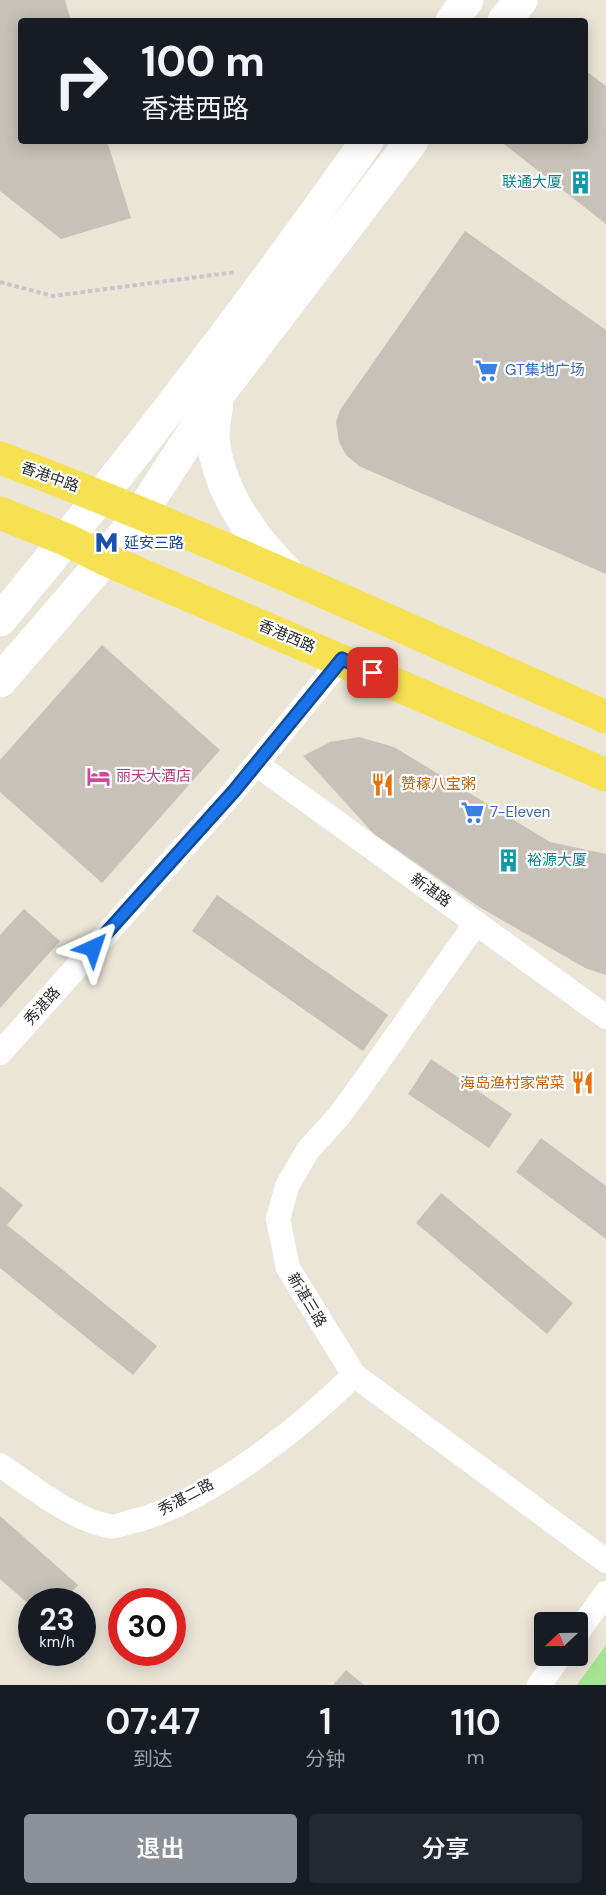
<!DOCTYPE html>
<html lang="zh">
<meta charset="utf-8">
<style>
:root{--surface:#171b24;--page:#242831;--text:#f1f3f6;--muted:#9ea1a6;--accent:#8c9099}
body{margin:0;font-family:"DM Sans","Noto Sans SC",sans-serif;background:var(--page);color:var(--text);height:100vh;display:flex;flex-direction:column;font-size:22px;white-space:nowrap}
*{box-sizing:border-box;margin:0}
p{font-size:20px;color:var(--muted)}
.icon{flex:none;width:33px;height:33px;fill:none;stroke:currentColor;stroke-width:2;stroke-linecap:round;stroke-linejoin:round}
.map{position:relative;height:1685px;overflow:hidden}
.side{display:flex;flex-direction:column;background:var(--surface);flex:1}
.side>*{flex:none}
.guide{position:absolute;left:18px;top:18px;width:570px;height:126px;border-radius:6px;box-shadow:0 3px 15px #0003;background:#171b24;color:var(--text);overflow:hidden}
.needle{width:39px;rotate:248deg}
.buttons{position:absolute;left:534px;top:1612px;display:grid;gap:12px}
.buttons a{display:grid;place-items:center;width:54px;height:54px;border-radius:6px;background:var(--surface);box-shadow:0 3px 15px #0003;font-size:30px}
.speed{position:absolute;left:18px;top:1588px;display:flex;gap:12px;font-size:30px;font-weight:700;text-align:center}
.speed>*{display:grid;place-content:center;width:78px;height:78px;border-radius:50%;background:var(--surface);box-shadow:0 3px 15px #0003;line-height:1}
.speed small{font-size:15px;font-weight:400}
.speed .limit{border:9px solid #d22;background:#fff;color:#111}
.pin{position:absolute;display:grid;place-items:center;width:51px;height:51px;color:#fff;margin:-26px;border-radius:12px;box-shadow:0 3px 9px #0006}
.me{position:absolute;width:66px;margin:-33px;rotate:42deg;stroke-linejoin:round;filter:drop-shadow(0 0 4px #0008)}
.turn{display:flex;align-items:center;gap:21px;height:126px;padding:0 24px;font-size:27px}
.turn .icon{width:78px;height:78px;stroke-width:2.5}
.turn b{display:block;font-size:42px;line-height:51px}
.eta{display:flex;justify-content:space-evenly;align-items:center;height:102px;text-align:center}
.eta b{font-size:36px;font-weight:600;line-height:42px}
.button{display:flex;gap:12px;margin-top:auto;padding:12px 24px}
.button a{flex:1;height:69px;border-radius:6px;background:var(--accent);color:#fff;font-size:24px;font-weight:600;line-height:69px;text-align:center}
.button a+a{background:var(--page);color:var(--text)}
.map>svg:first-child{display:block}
.green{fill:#a5e591}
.building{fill:#c6c2b8}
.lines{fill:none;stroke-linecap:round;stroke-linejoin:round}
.path{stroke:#c7c7c7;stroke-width:4;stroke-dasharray:4.5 3;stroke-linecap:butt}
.street{stroke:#fff;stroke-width:24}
.secondary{stroke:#fff;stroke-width:33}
.primary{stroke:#f6e152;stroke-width:33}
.route-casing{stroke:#114b97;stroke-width:15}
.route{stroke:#1a73e8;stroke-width:10}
.labels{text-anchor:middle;stroke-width:4.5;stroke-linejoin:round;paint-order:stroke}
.culture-label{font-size:15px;fill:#0d838f;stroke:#fff;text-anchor:end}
.shop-label{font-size:15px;fill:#366cbe;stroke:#fff;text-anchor:start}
.street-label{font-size:15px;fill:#282828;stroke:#fff}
.transit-label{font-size:15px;fill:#164399;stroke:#fff;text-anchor:start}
.hotel-label{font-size:15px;fill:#b23c85;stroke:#fff;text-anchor:start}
.food-label{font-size:15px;fill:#c56008;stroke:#fff;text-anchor:start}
</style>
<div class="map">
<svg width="606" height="1685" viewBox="0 0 606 1685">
<rect width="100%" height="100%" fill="#ebe5d8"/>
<!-- green -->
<polygon class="green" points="606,1645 606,1685 577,1685"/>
<!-- building -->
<g class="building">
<polygon points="0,0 65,0 71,21 21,21 21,141 107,141 131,218 61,239 0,191"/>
<polygon points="585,70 606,86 606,224 500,141 585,141"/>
<polygon points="465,231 606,330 606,574 359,466 346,455 339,442 336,422 340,410"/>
<polygon points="102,645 220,750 102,883 0,792 0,760"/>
<polygon points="359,737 394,747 550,842 606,854 606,975 585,968 481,908 374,834 303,756 330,742"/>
<polygon points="217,895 388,1015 363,1051 192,931"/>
<polygon points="24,909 60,941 0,1008 0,935"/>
<polygon points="431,1059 512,1114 489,1148 408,1094"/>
<polygon points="541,1138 606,1186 606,1239 516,1172"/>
<polygon points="0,1186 23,1205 7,1225 157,1346 133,1375 0,1268"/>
<polygon points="441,1193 573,1303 547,1334 416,1223"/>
<polygon points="0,1516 78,1585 62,1602 32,1602 32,1607 0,1579"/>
<polygon points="346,1670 364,1685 333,1685"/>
</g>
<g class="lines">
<!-- path -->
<polyline class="path" points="0,282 53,296 236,272"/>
<!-- street -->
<g class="street">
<polyline points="256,764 606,1017"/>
<polyline points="476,923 363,1083 339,1116 308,1150 287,1186 278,1219 288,1268 354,1375 606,1561"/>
<polyline points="0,1053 234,791 342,659"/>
<path d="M0,1465C33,1487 68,1517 108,1526C114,1528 123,1524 130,1522C202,1506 302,1427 354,1375"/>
<polyline points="578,1632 606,1593"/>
<polyline points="539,1685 560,1656"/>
</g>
<!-- secondary -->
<g class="secondary">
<polyline points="452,21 467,0"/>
<polyline points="504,21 521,0"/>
<path d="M217,398C217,412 212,426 213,439C219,493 252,537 288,574"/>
<path d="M0,620C129,465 251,305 367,141"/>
<polyline points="0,681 105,559 141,513 217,396 412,141"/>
</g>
<!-- primary -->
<g class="primary">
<path d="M0,458C206,535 404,629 606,717"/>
<polyline points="0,513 67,540 105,559 606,775"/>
</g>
</g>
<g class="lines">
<defs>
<polyline id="route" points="93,948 234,791 342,659 373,673"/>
</defs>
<!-- route casing -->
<use href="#route" class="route-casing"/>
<!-- route -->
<use href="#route" class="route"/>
</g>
<!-- icons -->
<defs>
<symbol id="building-bare" viewBox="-9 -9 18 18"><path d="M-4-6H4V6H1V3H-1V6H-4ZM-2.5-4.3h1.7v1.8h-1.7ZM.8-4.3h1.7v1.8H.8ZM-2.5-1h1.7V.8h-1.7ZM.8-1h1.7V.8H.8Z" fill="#0f9aa8" stroke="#fff" stroke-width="2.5" paint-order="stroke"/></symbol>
<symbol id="supermarket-bare" viewBox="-9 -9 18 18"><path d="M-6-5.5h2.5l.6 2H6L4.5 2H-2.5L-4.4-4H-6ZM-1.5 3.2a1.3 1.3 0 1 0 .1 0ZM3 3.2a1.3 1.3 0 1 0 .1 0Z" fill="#3f7fe0" stroke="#fff" stroke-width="2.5" paint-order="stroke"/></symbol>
<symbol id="metro-bare" viewBox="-9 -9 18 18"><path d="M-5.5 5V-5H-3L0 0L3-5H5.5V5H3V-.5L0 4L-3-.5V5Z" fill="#1a4fb4" stroke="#fff" stroke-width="2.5" paint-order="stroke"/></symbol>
<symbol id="hotel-bare" viewBox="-9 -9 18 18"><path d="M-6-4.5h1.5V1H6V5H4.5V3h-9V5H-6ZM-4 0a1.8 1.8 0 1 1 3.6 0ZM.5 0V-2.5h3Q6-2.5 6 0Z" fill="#d1479c" stroke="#fff" stroke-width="2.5" paint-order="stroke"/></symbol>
<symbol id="restaurant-bare" viewBox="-9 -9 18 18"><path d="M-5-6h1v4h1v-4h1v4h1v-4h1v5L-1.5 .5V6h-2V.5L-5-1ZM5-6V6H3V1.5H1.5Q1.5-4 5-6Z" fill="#e8710a" stroke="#fff" stroke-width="2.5" paint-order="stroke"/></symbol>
</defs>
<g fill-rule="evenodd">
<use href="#building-bare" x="564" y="166" width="33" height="33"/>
<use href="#supermarket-bare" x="470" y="354" width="33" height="33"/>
<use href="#metro-bare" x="90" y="526" width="33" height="33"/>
<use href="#hotel-bare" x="82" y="760" width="33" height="33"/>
<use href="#restaurant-bare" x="366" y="768" width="33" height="33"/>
<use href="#supermarket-bare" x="456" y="796" width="33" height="33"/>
<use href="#building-bare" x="492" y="844" width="33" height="33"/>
<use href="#restaurant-bare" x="566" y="1066" width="33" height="33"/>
</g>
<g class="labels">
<!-- culture labels -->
<g class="culture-label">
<text x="562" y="187">联通大厦</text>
<text x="527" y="865" text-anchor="start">裕源大厦</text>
</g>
<!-- shop labels -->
<g class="shop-label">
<text x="505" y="375">GT集地广场</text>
<text x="490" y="817">7-Eleven</text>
</g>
<!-- street labels -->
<g class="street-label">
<text transform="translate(50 477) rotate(20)" y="5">香港中路</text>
<text transform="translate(287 636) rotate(23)" y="5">香港西路</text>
<text transform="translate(431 890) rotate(36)" y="5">新湛路</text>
<text transform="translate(42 1006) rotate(-48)" y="5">秀湛路</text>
<text transform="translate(307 1300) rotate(59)" y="5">新湛三路</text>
<text transform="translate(186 1497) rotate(-28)" y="5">秀湛二路</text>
</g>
<!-- transit labels -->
<g class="transit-label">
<text x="124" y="548">延安三路</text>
</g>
<!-- hotel labels -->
<g class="hotel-label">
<text x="116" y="781">丽天大酒店</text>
</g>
<!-- food labels -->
<g class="food-label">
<text x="401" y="789">赞稼八宝粥</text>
<text x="565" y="1088" text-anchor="end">海岛渔村家常菜</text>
</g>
</g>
</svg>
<div class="buttons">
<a><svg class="needle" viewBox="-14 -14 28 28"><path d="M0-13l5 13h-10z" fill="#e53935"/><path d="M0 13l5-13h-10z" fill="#9ea1a6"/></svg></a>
</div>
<div class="speed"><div>23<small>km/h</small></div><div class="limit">30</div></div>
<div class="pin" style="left:373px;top:673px;background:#d93025"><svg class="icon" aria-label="arrive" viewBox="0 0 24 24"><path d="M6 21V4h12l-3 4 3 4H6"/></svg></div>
<svg class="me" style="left:93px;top:948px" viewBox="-20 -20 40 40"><path d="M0-17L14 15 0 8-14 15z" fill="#1a73e8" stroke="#fff" stroke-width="4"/></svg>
<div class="guide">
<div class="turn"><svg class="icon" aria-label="right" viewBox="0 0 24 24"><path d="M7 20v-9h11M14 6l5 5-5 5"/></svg><div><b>100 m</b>香港西路</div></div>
</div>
</div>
<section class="side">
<div class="eta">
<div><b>07:47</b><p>到达</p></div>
<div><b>1</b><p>分钟</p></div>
<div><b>110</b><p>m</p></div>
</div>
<div class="button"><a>退出</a><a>分享</a></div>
</section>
